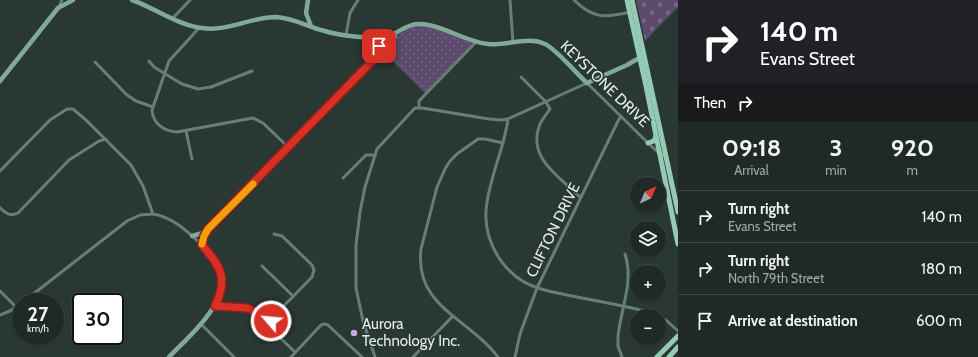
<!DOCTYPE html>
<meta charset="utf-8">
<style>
:root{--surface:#1f2a26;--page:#27322e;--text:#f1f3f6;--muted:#a1a7a7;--line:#3c4643}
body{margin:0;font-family:Cabin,sans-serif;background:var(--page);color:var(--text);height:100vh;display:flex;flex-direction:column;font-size:15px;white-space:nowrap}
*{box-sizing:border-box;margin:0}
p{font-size:13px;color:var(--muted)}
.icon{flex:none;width:22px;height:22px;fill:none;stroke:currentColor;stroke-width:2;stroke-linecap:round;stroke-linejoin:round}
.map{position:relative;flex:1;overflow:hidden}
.sheet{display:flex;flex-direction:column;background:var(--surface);width:300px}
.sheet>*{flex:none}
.top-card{background:#202124;color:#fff;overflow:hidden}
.needle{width:26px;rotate:44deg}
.tools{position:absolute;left:630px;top:177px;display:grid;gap:8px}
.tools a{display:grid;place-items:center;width:36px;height:36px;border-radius:50%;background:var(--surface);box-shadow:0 1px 3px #0004,0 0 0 1px var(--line);font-size:20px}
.speed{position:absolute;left:12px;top:293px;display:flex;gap:8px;font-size:20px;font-weight:700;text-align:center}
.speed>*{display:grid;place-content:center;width:52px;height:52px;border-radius:50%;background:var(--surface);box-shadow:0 1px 3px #0004,0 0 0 1px var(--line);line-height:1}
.speed small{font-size:10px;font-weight:400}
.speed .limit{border:2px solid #111;border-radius:6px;background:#fff;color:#111}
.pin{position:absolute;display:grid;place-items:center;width:34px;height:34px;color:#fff;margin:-17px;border-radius:8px;box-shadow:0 2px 6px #0006}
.me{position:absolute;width:44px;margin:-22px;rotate:297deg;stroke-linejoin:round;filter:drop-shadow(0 0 3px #0008)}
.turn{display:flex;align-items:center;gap:14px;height:84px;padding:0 16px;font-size:18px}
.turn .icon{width:52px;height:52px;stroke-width:2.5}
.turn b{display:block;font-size:28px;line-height:34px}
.then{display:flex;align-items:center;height:38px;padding:0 16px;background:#0003;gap:8px;font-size:15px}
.eta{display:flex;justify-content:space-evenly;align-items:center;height:68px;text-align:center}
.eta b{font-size:24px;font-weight:700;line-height:28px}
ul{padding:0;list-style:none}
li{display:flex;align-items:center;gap:12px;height:52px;padding:0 16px;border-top:1px solid var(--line)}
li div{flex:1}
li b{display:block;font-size:15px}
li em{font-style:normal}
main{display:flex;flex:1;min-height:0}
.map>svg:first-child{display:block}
.cemetery{fill:url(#cemetery-stones)}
.park{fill:url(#park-dots)}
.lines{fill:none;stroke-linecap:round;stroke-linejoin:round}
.street{stroke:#667f75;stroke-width:3}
.secondary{stroke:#81a999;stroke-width:4.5}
.primary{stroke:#95cab4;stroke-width:5}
.route-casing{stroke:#8d1f18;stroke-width:10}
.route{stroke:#d93025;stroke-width:7}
.slow{stroke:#f59e0b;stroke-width:7}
.poi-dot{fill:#c9a5ee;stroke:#293832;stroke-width:1.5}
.labels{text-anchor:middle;stroke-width:3;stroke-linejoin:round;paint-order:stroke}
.street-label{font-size:15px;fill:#e3ece8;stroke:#293832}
.poi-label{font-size:15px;fill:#e3ece8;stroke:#293832;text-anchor:start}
</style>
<main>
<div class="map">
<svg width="678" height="357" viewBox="0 0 678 357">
<defs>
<pattern id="cemetery-stones" width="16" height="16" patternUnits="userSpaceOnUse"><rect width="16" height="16" fill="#5c4b6c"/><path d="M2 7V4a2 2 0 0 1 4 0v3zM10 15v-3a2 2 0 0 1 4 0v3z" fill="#736581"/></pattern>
<pattern id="park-dots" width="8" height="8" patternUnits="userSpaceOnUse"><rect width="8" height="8" fill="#5c4b6c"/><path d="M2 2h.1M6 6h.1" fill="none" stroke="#736581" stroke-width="1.8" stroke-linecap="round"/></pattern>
</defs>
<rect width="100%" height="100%" fill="#293832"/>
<!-- cemetery -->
<polygon class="cemetery" points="636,0 678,0 678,7 645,41"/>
<!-- park -->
<path class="park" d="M422,25L435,28L471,42L472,44L425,93L383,52C396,37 402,28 422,25Z"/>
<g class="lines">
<!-- street -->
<g class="street">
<polyline points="510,0 513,43"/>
<path d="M574,0C593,19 605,18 630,12"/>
<polyline points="59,7 62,0"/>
<polyline points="173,18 190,0"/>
<path d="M199,28L169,61L152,110C153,124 164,131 177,132L253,118L263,123L288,147"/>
<polyline points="346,35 350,13 358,0"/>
<polyline points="149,61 154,67 182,84 198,89 211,87 252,71"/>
<polyline points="95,62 127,95 136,101 153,107"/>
<path d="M521,77L546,102L550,109C546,115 541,120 539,127C528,159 561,178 580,197"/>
<polyline points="419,108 419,101 476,42"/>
<path d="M508,119C504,150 488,180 486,211C484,245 507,280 541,289C554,293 569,295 582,298C603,302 624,306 645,311L659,316"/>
<polyline points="186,131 192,159"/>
<path d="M0,171L50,120L67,109H73L86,120L131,165L143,186L153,214C173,217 188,232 202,245"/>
<polyline points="343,178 366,155 375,155"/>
<path d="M0,208C6,213 10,217 18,213L69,160L99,141L106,139"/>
<polyline points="274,234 282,236 312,265 314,270 312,277 273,317 270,324 272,330 295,352"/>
<polyline points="262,266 293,296"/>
<polyline points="0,291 16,307"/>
<polyline points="23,302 127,221 140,215 153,214"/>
<path d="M215,306L247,308C256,311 260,318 271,321"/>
<polyline points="0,315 12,310 21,303"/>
<polyline points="659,316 667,321 678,331"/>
<polyline points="201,324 234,357"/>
<polyline points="291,357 321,325 325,324 328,325 362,357"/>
<polyline points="375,357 363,321 356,288 356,245 360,212 365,187 377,149 415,108 422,108 489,119 502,120 508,119 587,83 648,143 659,153 666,156"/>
<polyline points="413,357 453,316"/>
<path d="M498,357C469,318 414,307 421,249L437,187L445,169L450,161L457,154L478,139H485L503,143"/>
<polyline points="515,357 520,334 537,288 618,121 621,116"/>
<path d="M622,357L618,346V336C621,308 634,282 625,254"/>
</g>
<!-- secondary -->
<g class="secondary">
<path d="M132,0C155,8 177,25 202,28C227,32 251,17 276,17C294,18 308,27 325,31C340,36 357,37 373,38C394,40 401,25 418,24C440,23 465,42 488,44C506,46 528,36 545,44C556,49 577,74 587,83L627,65L641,57"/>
<polyline points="308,0 306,13 311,26"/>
<polyline points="379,54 395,36"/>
<polyline points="0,81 58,8 73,0"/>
<polyline points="192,236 203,233 207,230"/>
<path d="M169,357C189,336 233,301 219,267C216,259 208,252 202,245L204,236L208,229L379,54V45L374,38"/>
</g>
<!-- primary -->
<g class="primary">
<polyline points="627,0 646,86 678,244"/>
<polyline points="632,0 678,212"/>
<polyline points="648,143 654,141 656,136"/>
<polyline points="657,357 678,336"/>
<polyline points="669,357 678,347"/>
</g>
</g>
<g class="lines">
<defs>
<path id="route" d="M271,321C260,318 256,311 247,308L215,306C229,278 220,266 202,245L204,236L208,229L379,54V46"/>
</defs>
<!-- route casing -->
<use href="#route" class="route-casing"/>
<!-- route -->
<use href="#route" class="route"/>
<!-- slow -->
<polyline class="slow" points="202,244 204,236 208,229 253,184"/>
</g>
<!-- markers -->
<circle class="poi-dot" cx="354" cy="333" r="4"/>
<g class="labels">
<!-- street labels -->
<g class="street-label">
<text transform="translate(605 84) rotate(44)" y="5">KEYSTONE DRIVE</text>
<text transform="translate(553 230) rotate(-64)" y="5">CLIFTON DRIVE</text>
</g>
<!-- poi labels -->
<g class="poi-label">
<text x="362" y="329">Aurora<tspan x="362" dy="17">Technology Inc.</tspan></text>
</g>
</g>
</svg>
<div class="tools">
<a><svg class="needle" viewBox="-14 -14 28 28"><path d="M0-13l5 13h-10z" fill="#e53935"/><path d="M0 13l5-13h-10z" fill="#a1a7a7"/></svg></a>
<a><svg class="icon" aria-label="layers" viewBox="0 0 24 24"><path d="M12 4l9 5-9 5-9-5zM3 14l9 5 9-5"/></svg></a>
<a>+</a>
<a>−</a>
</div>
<div class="speed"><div>27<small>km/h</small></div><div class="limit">30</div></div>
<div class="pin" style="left:379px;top:46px;background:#d93025"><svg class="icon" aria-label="arrive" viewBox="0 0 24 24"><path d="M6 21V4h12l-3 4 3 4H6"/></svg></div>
<svg class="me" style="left:271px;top:321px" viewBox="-20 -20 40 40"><circle r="17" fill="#d93025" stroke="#fff" stroke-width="3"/><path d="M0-11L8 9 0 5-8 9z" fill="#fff"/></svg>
</div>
<section class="sheet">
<div class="top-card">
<div class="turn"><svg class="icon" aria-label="right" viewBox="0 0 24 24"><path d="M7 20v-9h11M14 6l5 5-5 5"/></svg><div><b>140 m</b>Evans Street</div></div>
<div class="then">Then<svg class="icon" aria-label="right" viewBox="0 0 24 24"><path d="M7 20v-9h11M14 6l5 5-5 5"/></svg></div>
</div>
<div class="eta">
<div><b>09:18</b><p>Arrival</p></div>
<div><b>3</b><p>min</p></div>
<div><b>920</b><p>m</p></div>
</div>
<ul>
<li><svg class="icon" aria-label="right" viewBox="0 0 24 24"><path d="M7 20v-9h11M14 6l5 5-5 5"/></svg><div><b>Turn right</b><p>Evans Street</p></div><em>140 m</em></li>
<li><svg class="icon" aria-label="right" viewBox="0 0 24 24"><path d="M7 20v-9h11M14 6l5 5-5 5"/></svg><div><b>Turn right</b><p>North 79th Street</p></div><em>180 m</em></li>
<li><svg class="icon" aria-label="arrive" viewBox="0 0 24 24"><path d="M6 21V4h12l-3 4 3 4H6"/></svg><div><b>Arrive at destination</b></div><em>600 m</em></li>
</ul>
</section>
</main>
